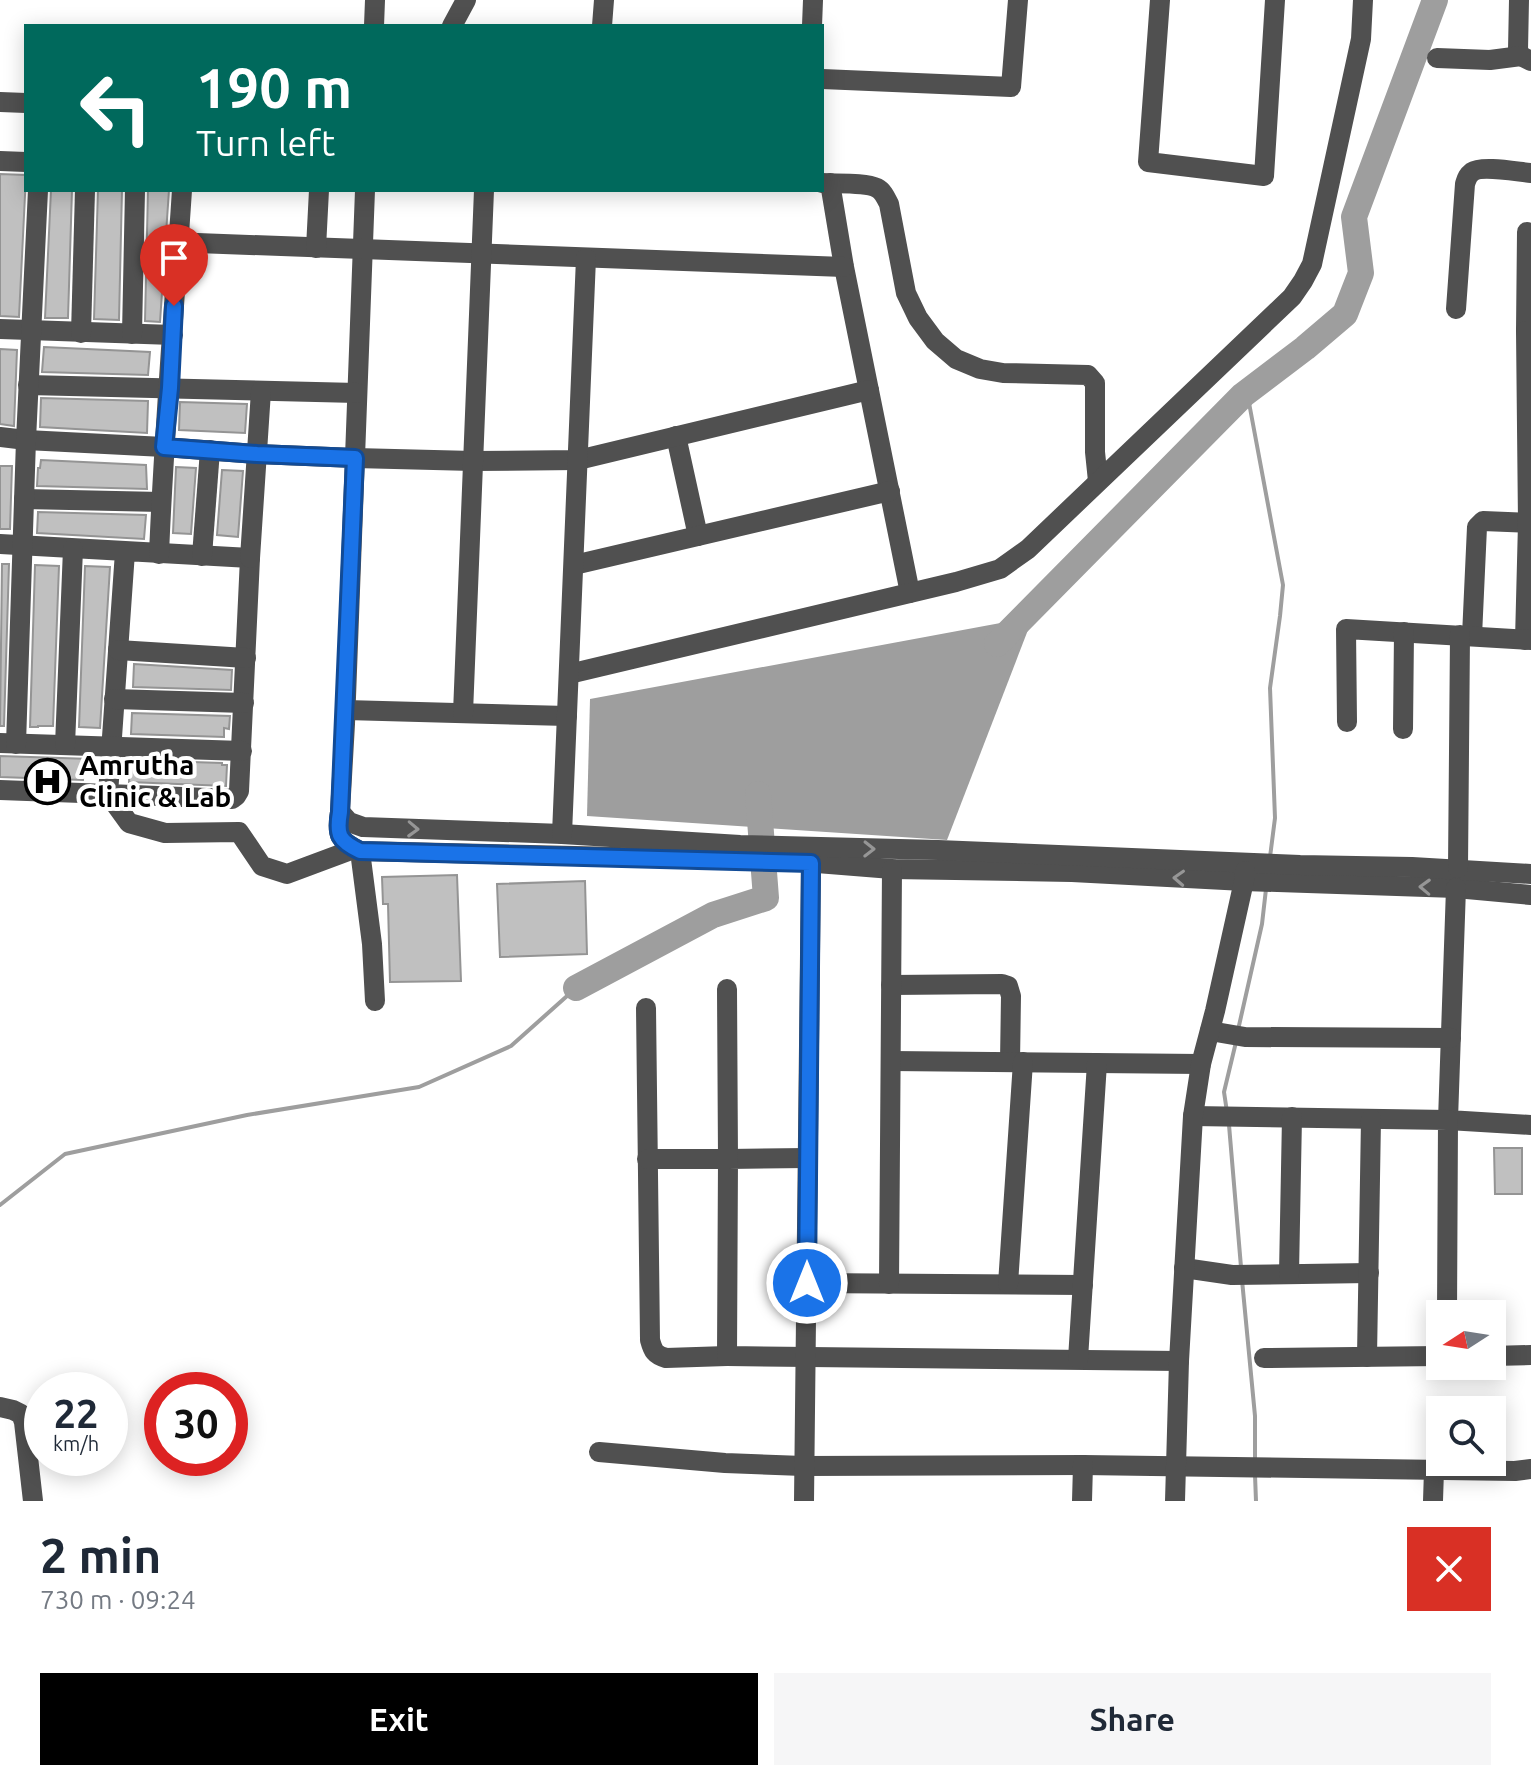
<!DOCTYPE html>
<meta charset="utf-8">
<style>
:root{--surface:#fff;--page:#f6f6f7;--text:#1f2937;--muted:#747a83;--accent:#000}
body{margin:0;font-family:Ubuntu,sans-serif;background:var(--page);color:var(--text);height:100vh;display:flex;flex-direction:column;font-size:30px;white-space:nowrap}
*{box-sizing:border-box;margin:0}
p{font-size:26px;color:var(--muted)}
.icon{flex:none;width:44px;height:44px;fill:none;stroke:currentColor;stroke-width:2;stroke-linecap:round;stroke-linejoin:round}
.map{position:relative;height:1501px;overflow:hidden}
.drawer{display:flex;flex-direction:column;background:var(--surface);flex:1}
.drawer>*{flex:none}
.hud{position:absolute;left:24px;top:24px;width:800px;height:168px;border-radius:0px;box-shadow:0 4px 20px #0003;background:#00695c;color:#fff;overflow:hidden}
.needle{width:52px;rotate:258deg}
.buttons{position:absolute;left:1426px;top:1300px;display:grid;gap:16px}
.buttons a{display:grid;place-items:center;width:80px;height:80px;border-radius:0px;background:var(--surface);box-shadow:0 4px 20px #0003;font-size:40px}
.speed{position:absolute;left:24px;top:1372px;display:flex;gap:16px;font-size:40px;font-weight:700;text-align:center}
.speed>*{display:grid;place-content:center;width:104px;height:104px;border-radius:50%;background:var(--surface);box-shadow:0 4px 20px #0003;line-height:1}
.speed small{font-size:20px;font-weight:400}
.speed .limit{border:12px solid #d22;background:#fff;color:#111}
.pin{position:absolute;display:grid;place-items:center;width:68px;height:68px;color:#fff;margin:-82px -34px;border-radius:50% 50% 50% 0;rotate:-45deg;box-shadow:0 0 8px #0007}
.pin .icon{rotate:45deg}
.me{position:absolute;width:88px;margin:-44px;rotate:0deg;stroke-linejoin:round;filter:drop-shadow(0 0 6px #0008)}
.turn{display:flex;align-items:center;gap:28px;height:168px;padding:0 40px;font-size:36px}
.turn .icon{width:104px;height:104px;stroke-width:2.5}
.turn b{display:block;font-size:56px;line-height:68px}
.round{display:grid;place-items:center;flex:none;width:84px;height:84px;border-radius:0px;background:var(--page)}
.overview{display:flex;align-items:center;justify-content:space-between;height:136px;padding:0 40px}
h1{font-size:48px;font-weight:700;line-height:60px}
.action{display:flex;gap:16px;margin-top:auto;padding:16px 40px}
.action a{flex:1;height:92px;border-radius:0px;background:var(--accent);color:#fff;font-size:32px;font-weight:700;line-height:92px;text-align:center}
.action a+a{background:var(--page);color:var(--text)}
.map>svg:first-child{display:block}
.water{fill:#9e9e9e}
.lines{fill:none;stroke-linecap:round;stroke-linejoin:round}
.stream{stroke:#9e9e9e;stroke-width:4}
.river{stroke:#9e9e9e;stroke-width:26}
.building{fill:#c0c0c0;stroke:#949494;stroke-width:2}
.minor{stroke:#505050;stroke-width:20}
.oneway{stroke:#969696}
.route-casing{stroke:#114b97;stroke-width:20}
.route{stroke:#1a73e8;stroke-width:14}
.labels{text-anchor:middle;stroke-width:8;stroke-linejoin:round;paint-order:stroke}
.poi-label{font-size:28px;font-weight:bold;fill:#000;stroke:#fff;text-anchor:start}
</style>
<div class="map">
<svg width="1531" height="1501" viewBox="0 0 1531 1501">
<rect width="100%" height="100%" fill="#fff"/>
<!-- water -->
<polygon class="water" points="1033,617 947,840 587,816 590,699"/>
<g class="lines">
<!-- stream -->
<g class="stream">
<polyline points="1247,392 1283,585 1280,616 1270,688 1275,818 1270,857"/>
<polyline points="1238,1030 1262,924 1266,889"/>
<polyline points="1227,1112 1224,1092 1236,1042"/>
<polyline points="1229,1125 1241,1267"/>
<polyline points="0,1205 65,1154 247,1115 419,1087 511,1046 576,988"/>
<polyline points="1242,1280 1255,1416 1255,1463"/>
<polyline points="1255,1475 1256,1501"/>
</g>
<!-- river -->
<g class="river">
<polyline points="997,644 1243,395 1305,348 1345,314 1361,273 1354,217 1435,0"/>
<polyline points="576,988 713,915 766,898 758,794"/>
</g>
</g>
<!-- building -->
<g class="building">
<polygon points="0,174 26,175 19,317 0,316"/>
<polygon points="51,190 72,190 68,318 45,318"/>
<polygon points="98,190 122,190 119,320 94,319"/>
<polygon points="148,190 169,190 160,322 145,321"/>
<polygon points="44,347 150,352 148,375 42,372"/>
<polygon points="0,349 17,350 14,426 0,424"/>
<polygon points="41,398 148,401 147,433 40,427"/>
<polygon points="180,402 247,404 245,433 179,430"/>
<polygon points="41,460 146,465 147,489 37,486 38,468 40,468"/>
<polygon points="0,466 12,466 10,529 0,529"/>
<polygon points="176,467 196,468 191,534 173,533"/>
<polygon points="222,470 243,471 238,537 217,535"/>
<polygon points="38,512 146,515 144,539 37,533"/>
<polygon points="2,564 9,564 4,726 0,726"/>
<polygon points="35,565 59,566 53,726 38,726 38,727 30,727"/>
<polygon points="85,566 110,567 100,728 79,727"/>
<polygon points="134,664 232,670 231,690 133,687"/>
<polygon points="132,713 230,716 229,729 224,728 224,737 131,734"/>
<polygon points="0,756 91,759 91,768 84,768 83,780 0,777"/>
<polygon points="130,760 222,763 222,765 227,765 226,786 129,782"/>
<polygon points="457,875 461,981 390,982 388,904 383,904 382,877"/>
<polygon points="585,881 587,954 500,957 497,884"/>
<polygon points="1494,1148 1522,1148 1522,1194 1495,1194"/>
</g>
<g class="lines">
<!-- minor -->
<g class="minor">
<polyline points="1160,0 1148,162 1264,176 1275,0"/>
<polyline points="1519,0 1518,50 1521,56 1531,61"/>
<polyline points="374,26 375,0"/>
<polyline points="452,26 466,0"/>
<polyline points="602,26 604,0"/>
<polyline points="812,26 813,0"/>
<polyline points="1437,58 1490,60 1521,56"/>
<polyline points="822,79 1011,87 1018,0"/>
<polyline points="0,102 26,103"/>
<polyline points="0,161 26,162"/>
<path d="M822,183C836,184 865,182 877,188C883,191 886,198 889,204L906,293L918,318L935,341L956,359L980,369L1003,373L1088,375L1095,383V452L1098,481"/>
<polyline points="830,183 844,267 910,593"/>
<path d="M365,190L345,724L340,812C336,835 339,841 360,851L792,861L892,869L1072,872L1244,881L1456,888L1531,895"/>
<polyline points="197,243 844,267"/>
<polyline points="316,248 319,190"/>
<path d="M1456,309L1465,184C1467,178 1467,176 1472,172C1482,165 1518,172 1531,173"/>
<polyline points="0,329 173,335"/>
<polyline points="1526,331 1527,232"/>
<polyline points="81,333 85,190"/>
<polyline points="132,334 135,190"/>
<polyline points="28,385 357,393"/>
<polyline points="676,436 698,536"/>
<polyline points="0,437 26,440 164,447 257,454 355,458 473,461 578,460 869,390"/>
<polyline points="24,499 161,502"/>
<polyline points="0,544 250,558 239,791 236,796 232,799 108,794 125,552"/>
<path d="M159,554C164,433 174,311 182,190"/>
<polyline points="202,556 210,450"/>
<polyline points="250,558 261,391"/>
<polyline points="574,565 890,491"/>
<polyline points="1472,636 1477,527 1483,521 1531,523"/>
<polyline points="1525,640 1528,523 1526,331 1531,331"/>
<polyline points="118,650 246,658"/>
<polyline points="569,674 956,582 1000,569 1028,549 1292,297 1303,281 1312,264 1361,39 1363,0"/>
<polyline points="114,699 244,703"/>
<polyline points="346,710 567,716"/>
<polyline points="463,713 484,190"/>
<polyline points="1347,722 1346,629 1531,640"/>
<polyline points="1403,729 1404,632"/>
<polyline points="0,743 242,751"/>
<polyline points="16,744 26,440 38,190"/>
<polyline points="65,745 73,549"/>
<polyline points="0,790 108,794 129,823 165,833 239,832 262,866 287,874 354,849"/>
<polyline points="340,812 349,822 363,827 562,834 740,845 938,850 1300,865 1412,867 1531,874"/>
<polyline points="562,834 586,258"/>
<polyline points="360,851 372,944 375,1001"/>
<polyline points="1458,868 1460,635"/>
<polyline points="1456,888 1448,1120 1531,1125"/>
<polyline points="891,985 1002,984 1008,986 1011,996 1010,1062"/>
<path d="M646,1008L650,1340C653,1351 655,1355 666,1358L727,1356"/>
<polyline points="1210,1031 1245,1037 1451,1038"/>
<polyline points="891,1061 1201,1064"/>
<polyline points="1193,1116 1448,1120 1447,1314"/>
<polyline points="807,1158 728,1159 727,1356 1179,1361"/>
<polyline points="647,1159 728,1159 727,989"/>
<polyline points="1184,1268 1232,1275 1369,1273"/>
<polyline points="1289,1274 1292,1117"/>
<polyline points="807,1283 1083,1285"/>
<polyline points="889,1284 892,869"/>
<polyline points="1008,1284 1023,1062"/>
<polyline points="1492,1356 1531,1355"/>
<polyline points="1367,1357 1371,1119"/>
<polyline points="1264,1358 1440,1356"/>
<polyline points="1078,1359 1097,1063"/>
<polyline points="0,1407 13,1410 21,1414 24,1422 33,1501"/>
<polyline points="599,1452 725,1463 803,1466 1083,1465 1515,1471 1531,1469"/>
<polyline points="804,1501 811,863"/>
<polyline points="1082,1501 1083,1465"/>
<polyline points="1175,1501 1179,1361 1193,1116 1201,1064 1215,1011 1244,881 1245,871"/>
<polyline points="1433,1501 1434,1470"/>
</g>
</g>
<!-- one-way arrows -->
<defs><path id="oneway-chevron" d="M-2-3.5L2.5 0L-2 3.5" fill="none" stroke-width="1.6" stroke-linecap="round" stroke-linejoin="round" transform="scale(2)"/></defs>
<g class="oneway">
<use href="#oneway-chevron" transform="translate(413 829) rotate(2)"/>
<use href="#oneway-chevron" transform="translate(869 849) rotate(1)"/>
<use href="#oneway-chevron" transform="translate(1179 878) rotate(-177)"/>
<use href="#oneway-chevron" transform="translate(1425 887) rotate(-178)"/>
</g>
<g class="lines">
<defs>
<path id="route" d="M174,306L170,388L164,447L257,454L355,458L340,812C336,835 339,841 360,851L811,863L807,1283"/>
</defs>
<!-- route casing -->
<use href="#route" class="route-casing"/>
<!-- route -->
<use href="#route" class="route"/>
</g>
<!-- icons -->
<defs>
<symbol id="hospital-ring" viewBox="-11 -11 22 22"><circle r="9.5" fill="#fff" stroke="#000" stroke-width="1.5"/><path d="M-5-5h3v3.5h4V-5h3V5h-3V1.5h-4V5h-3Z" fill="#000"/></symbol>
</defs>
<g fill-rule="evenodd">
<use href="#hospital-ring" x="22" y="756" width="51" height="51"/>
</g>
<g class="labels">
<!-- poi labels -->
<g class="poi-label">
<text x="79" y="775">Amrutha<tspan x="79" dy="32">Clinic &amp; Lab</tspan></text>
</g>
</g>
</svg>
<div class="buttons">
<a><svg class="needle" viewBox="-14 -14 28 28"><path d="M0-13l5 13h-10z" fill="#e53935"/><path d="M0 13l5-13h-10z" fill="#747a83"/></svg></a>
<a><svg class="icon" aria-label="search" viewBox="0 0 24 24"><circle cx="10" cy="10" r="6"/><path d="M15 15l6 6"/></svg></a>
</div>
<div class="speed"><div>22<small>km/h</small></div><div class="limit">30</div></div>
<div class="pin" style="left:174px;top:306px;background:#d93025"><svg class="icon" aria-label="arrive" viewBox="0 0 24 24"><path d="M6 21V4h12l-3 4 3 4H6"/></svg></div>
<svg class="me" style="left:807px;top:1283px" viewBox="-20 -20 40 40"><circle r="17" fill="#1a73e8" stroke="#fff" stroke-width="3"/><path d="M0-11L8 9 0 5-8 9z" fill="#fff"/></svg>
<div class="hud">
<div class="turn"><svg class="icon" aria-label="left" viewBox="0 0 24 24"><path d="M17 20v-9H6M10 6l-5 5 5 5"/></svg><div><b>190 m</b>Turn left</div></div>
</div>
</div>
<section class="drawer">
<div class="overview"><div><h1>2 min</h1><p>730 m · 09:24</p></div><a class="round" style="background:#d93025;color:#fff"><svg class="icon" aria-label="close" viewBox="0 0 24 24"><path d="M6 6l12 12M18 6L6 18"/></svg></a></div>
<div class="action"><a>Exit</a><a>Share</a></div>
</section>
